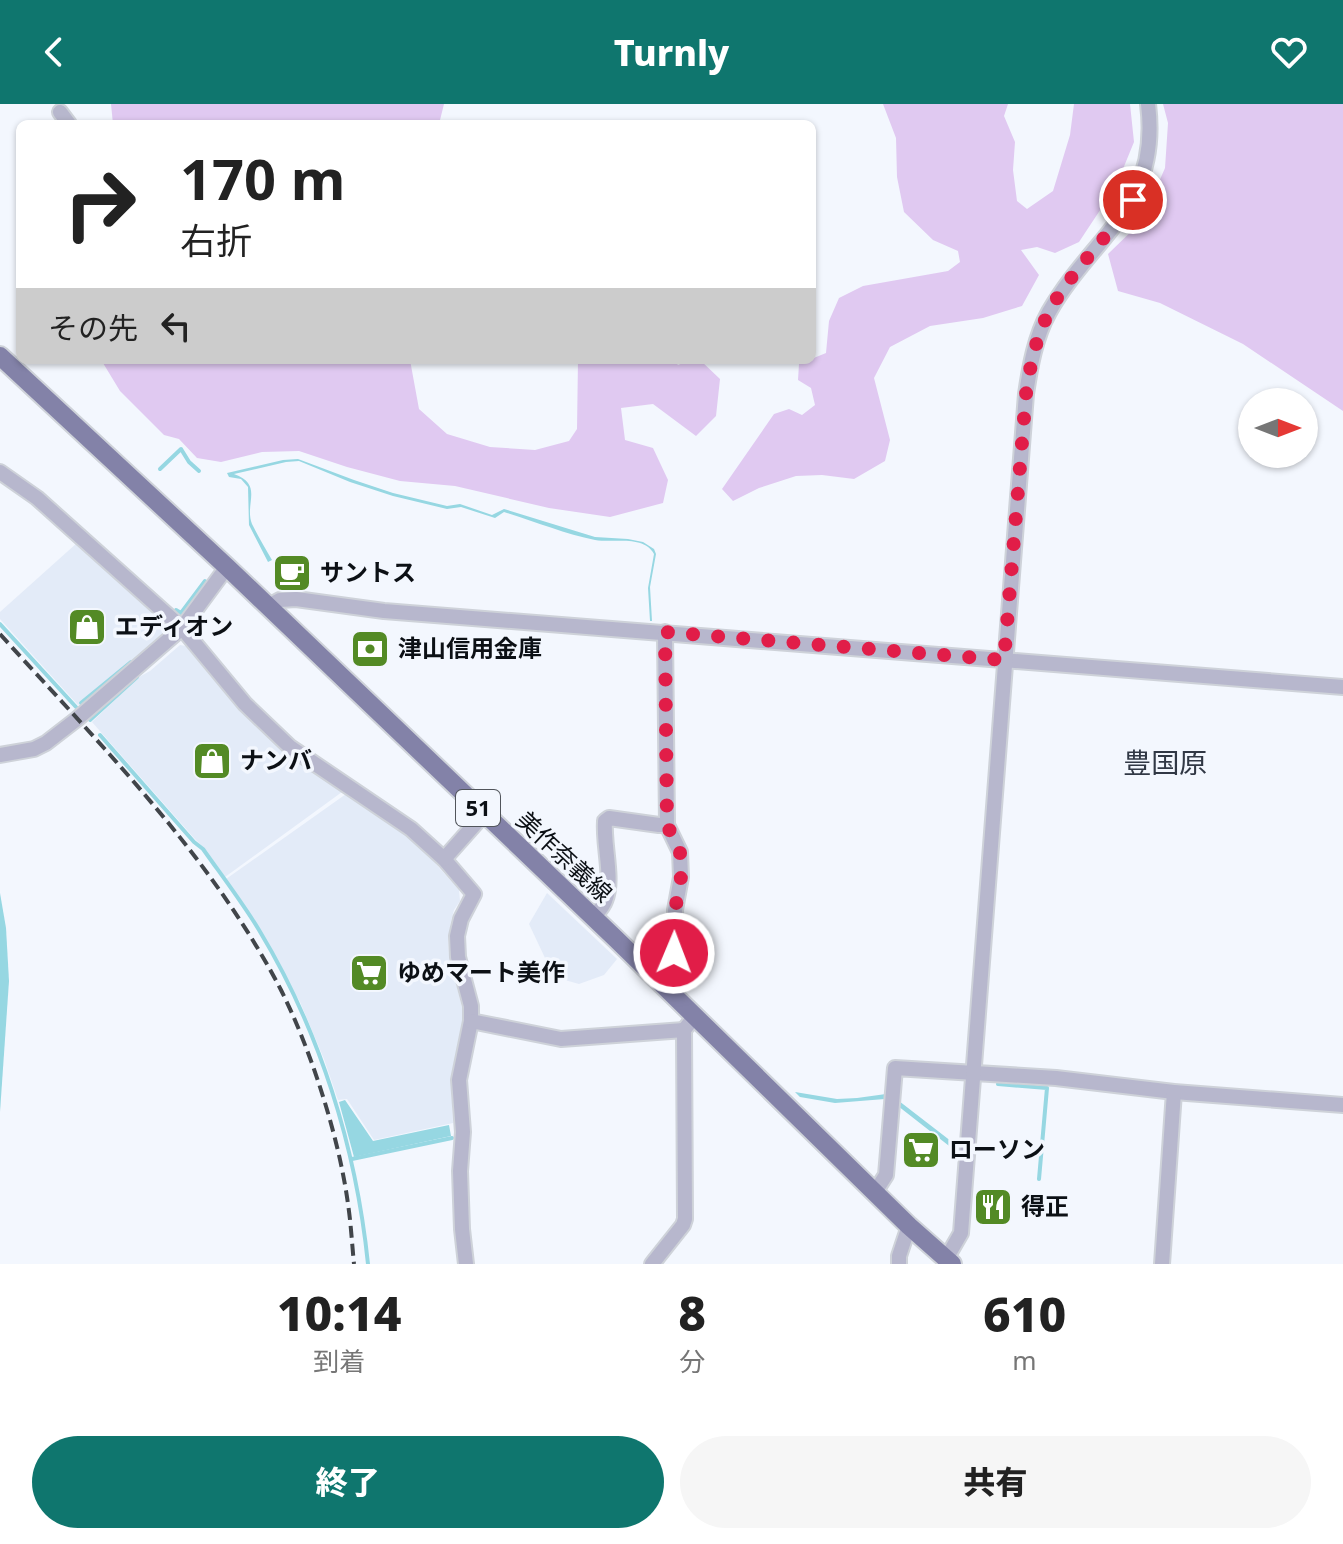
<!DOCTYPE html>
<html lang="ja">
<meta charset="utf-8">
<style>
:root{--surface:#fff;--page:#f6f6f6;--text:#222;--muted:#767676;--accent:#0f766e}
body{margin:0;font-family:"Noto Sans","Noto Sans JP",sans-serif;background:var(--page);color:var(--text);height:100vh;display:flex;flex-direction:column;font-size:30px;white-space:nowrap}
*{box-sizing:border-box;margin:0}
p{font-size:26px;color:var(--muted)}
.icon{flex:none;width:44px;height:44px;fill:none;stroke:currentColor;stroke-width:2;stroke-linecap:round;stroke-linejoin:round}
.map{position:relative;height:1160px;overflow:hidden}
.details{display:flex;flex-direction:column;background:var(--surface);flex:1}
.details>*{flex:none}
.guide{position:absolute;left:16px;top:16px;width:800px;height:244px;border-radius:12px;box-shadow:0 2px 6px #0004;background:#fff;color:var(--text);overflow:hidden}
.needle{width:52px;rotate:90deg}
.fabs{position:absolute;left:1238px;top:284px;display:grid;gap:16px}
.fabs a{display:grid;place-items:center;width:80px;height:80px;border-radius:50%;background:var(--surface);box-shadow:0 2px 6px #0004;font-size:40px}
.pin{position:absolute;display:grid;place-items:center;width:68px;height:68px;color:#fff;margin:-34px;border:4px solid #fff;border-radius:50%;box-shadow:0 2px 8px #0007}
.me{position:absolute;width:88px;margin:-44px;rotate:1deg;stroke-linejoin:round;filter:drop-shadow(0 0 6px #0008)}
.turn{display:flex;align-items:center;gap:28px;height:168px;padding:0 32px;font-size:36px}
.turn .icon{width:104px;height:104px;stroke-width:2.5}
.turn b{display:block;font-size:56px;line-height:68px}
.then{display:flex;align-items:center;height:76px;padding:0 32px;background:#0003;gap:16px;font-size:30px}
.eta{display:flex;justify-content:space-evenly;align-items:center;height:136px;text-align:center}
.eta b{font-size:48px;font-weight:800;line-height:56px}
.primary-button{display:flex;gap:16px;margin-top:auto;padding:16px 32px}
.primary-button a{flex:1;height:92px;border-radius:48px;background:var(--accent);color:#fff;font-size:32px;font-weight:800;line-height:92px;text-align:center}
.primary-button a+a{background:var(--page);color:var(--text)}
header{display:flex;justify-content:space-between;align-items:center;height:104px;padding:0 32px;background:var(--accent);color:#fff;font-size:36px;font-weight:800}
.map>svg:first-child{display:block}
.built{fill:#e3ebf8}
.green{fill:#e0c9f1}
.water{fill:#96d7e2}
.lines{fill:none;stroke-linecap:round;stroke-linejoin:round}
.stream{stroke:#96d7e2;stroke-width:4}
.minor-casing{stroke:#ced2d9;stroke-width:18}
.major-casing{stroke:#ced2d9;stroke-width:22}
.minor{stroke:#b7b7cd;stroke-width:14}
.major{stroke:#8382a8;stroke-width:18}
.rail{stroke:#41454a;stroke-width:4;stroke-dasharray:12 6;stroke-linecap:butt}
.route{stroke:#e11d48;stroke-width:14;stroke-dasharray:0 25.2}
.labels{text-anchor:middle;stroke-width:7;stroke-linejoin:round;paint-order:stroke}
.shield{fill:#f3f7fe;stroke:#51555b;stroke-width:2}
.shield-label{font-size:22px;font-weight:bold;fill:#0c1015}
.poi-label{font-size:24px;font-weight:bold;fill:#0c1015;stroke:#f3f7fe;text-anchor:start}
.street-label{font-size:24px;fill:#0c1015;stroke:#f3f7fe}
.quarter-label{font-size:28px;fill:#313845;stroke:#f3f7fe}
</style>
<header><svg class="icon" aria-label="back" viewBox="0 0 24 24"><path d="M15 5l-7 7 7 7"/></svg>Turnly<svg class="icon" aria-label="heart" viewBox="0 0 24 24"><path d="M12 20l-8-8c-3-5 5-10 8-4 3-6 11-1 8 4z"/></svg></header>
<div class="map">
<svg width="1343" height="1160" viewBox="0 0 1343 1160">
<rect width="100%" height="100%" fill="#f3f7fe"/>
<!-- built -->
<g class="built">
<polygon points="77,439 167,519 167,527 78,601 0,515 0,508"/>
<polygon points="180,541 186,542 211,573 283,646 342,688 225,773 207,747 194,734 92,618 139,573 150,567"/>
<polygon points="346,690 396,722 420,742 459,786 460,797 454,806 451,817 448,836 449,852 465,915 451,979 453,1019 374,1036 347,995 338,996 324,955 300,898 250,809 226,775"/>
<polygon points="547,789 617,855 604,871 579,880 554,873 529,820"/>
</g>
<!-- green -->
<g class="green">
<polygon points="111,0 444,0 439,20 113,20"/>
<polygon points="883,0 1008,0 1004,12 1015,38 1013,66 1017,97 1027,105 1053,87 1070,31 1074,0 1130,0 1134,38 1116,82 1079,138 1055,149 1037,143 1021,146 1039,171 1022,202 983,214 930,222 890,243 874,274 890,336 885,357 854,375 822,371 796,372 759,384 733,397 722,385 774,310 789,305 802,311 815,301 811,284 798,276 799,260 826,249 829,217 839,194 863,182 948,167 960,158 958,147 933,136 904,108 897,73 896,34"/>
<polygon points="1163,0 1343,0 1343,307 1243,240 1160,199 1118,187 1108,150 1142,117 1165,64 1168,19"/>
<polygon points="103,256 410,256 419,305 447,330 490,343 535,346 569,337 577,325 578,256 674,256 678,261 690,256 700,256 720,275 716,312 696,332 653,300 621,304 625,336 653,344 668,376 663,399 610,413 549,404 455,382 400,377 347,363 299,347 262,348 221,358 197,354 179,335 164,331 120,287 103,259"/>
</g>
<!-- water -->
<g class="water">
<path d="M298,355L354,376L393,389L447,402L460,400L492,411L504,405L595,433L628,435L643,438L654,445L656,450L650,483L652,517H650L648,484L654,450C644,431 614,439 595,436C565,430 534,417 504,408L495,414L461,403L447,405L393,392L350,378L299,357L286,358L234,370C264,381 244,399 252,420C258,432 265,444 272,456L268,458L249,421L248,383L241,375L229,373L227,369L283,356Z"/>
<polygon points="0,789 6,824 9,877 0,1008"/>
<polygon points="795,988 837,995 857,994 886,990 899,997 956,1041 953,1045 898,1002 885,995 835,999 800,993"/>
<polygon points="345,996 373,1037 449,1021 451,1032 354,1053 339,998"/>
</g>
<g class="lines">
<!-- stream -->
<g class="stream">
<polyline points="160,365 181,345 189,358 199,367"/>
<polyline points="176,506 181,509 205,477"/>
<polyline points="0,520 76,603"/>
<polyline points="81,599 131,558"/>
<polyline points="90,616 137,573"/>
<path d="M100,631L194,738L203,745C222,772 242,798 259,826C320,927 356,1043 368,1160"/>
<polyline points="998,980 1047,984 1039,1075"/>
<polyline points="352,1055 452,1034"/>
</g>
<defs>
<g id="minor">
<polyline points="60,8 69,20"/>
<polyline points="0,368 37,394 182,524 245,600 290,643 411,725 444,755 474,790 461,815 457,832 458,853 471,902 471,917 459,976 463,1028 460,1067 462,1125 466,1160"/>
<polyline points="269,502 280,496 296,495 384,507 1343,583"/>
<polyline points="0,651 34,645 46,639 77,615 182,524 227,463"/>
<polyline points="444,755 484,710"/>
<path d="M593,814C597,809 603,803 605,797C614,776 603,741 605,717L609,714L659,721H667"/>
<polyline points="658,876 667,864 674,849 676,836 675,806 681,773 680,748 667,721 665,528"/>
<polyline points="471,917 561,935 684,926"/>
<polyline points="875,1088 886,1071 895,964 1056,974 1174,988 1343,1001"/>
<path d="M946,1155L961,1129L1026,290C1030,263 1035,233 1049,208C1093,131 1161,103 1148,0"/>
<polyline points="652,1160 683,1121 685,1115 684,926 695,912"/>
<polyline points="899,1160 899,1152 909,1122"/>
<polyline points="1162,1160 1174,988"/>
</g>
<polyline id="major" points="0,252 227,463 616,835 909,1122 952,1160"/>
</defs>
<!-- minor casing -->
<use href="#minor" class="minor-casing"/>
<!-- major casing -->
<use href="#major" class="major-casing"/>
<!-- minor -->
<use href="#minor" class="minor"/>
<!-- major -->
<use href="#major" class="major"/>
<!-- rail -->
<path class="rail" d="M0,530C101,642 211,751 281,886C311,946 339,1033 348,1100C351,1120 352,1140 354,1160"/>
</g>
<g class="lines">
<!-- route -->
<path class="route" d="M674,849L676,836L675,806L681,773L680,748L667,721L665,528L1004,556L1026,290C1030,263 1035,237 1047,212C1067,171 1107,135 1133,96"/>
</g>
<!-- icons -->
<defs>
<symbol id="cafe-square" viewBox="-11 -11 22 22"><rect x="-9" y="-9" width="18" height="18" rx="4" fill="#538a25" stroke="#f3f7fe"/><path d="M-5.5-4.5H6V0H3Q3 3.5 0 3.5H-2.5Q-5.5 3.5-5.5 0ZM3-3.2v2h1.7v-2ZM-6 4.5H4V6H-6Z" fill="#fff"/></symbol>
<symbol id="shop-square" viewBox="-11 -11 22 22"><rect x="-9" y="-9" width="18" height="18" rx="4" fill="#538a25" stroke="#f3f7fe"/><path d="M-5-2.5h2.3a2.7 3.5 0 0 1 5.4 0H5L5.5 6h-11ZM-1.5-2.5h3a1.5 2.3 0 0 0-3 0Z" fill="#fff"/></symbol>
<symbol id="bank-square" viewBox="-11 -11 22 22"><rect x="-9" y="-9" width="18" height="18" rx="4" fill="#538a25" stroke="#f3f7fe"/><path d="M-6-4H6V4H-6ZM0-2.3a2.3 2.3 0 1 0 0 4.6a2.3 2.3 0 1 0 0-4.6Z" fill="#fff"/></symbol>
<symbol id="supermarket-square" viewBox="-11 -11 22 22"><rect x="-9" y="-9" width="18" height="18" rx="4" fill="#538a25" stroke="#f3f7fe"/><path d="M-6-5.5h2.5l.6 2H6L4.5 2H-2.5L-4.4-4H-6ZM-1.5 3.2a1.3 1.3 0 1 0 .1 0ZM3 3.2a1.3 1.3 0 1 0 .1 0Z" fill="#fff"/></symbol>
<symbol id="restaurant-square" viewBox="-11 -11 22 22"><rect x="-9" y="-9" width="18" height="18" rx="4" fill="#538a25" stroke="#f3f7fe"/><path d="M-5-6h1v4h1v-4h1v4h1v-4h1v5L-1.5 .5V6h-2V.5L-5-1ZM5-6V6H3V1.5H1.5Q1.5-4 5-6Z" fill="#fff"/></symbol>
</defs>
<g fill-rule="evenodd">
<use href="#cafe-square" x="270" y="447" width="44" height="44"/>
<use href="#shop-square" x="65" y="501" width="44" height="44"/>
<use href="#bank-square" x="348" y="523" width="44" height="44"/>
<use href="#shop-square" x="190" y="635" width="44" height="44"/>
<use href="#supermarket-square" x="347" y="847" width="44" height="44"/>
<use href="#supermarket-square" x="899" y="1024" width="44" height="44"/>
<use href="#restaurant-square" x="971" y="1081" width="44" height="44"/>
</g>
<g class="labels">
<!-- shield labels -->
<rect class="shield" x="456" y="686" width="44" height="36" rx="6"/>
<g class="shield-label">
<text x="478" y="712">51</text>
</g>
<!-- poi labels -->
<g class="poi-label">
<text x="320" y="477">サントス</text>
<text x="115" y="531">エディオン</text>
<text x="398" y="553">津山信用金庫</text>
<text x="240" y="665">ナンバ</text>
<text x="397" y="877">ゆめマート美作</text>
<text x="949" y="1054">ローソン</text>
<text x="1021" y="1111">得正</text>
</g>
<!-- street labels -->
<g class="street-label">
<text transform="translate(564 753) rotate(43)" y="8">美作奈義線</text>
</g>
<!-- quarter labels -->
<g class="quarter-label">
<text x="1165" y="669">豊国原</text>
</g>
</g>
</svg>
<div class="fabs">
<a><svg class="needle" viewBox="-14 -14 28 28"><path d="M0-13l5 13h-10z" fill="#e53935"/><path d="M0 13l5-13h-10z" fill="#767676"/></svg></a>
</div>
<div class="pin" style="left:1133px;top:96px;background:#d93025"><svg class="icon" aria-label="arrive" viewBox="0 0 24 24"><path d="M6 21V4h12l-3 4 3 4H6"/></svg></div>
<svg class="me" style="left:674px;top:849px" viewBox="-20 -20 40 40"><circle r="17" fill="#e11d48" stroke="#fff" stroke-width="3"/><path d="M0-11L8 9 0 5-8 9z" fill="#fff"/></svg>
<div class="guide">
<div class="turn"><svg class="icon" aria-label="right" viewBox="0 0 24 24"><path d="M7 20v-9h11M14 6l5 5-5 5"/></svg><div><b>170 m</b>右折</div></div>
<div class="then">その先<svg class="icon" aria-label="left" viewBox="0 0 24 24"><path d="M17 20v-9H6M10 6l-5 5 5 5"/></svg></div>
</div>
</div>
<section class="details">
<div class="eta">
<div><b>10:14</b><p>到着</p></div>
<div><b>8</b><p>分</p></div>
<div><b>610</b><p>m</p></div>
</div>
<div class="primary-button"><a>終了</a><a>共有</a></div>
</section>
